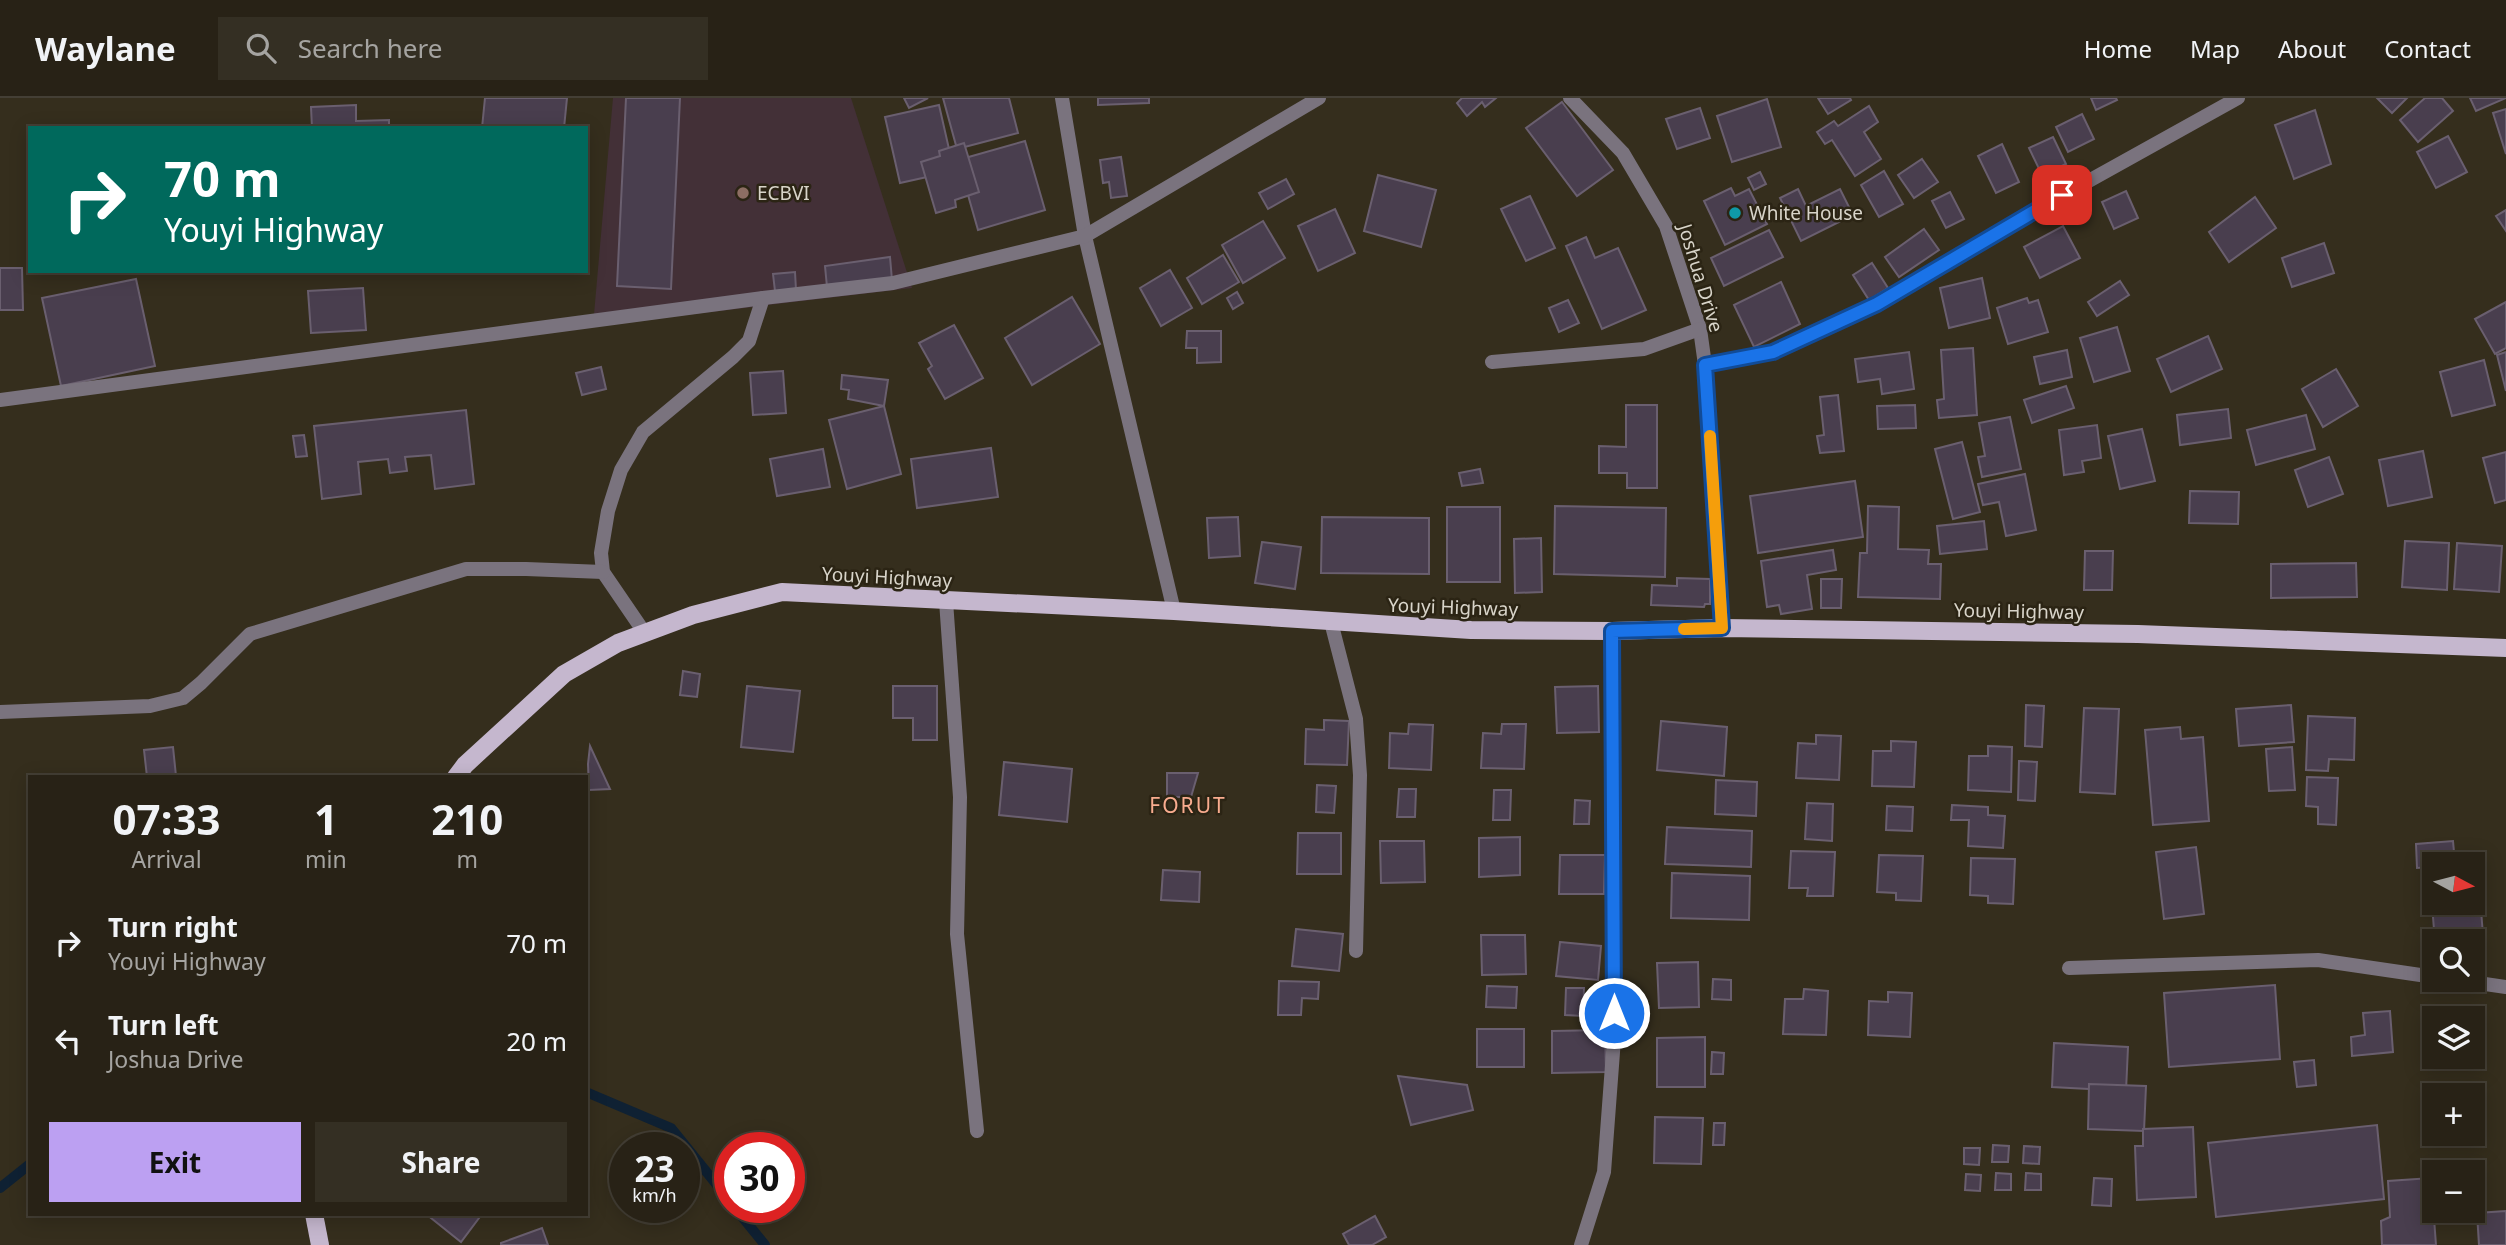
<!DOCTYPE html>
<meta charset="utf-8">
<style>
:root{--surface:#282216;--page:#342f23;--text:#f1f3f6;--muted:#a5a4a1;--line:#443f35;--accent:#bca0f2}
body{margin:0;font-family:"Noto Sans",sans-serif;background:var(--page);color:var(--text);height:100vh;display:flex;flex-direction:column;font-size:26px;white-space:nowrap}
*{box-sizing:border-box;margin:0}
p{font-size:23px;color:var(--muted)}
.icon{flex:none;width:38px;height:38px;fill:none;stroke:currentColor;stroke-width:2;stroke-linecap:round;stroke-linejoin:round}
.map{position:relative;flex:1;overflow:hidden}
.sheet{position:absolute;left:28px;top:677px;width:560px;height:441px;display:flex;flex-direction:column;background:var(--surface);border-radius:0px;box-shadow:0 4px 18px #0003,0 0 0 2px var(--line)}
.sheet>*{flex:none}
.top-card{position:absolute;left:28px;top:28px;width:560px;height:147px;border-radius:0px;box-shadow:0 4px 18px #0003,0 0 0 2px var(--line);background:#00695c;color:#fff;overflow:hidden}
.needle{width:46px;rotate:97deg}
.tools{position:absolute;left:2422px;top:754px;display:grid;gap:14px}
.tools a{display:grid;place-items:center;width:63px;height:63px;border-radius:0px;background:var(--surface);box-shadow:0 4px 18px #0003,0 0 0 2px var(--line);font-size:35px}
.speed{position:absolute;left:609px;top:1034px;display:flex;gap:14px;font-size:35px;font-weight:700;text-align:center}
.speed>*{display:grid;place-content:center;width:91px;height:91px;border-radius:50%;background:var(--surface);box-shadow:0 4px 18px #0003,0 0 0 2px var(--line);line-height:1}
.speed small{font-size:18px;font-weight:400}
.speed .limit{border:10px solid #d22;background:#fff;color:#111}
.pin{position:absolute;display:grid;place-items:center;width:60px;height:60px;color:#fff;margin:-30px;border-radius:14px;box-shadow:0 4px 10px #0006}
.me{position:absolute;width:77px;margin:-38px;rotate:0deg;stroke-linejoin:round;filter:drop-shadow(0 0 5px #0008)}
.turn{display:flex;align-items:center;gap:24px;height:147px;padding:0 21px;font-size:32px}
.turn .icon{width:91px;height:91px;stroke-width:2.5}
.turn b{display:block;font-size:49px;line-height:60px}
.eta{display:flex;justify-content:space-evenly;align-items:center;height:119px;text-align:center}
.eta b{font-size:42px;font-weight:700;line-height:49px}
.cta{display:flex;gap:14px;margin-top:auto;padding:14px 21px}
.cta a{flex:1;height:80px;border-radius:0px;background:var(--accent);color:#111;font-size:28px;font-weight:700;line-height:80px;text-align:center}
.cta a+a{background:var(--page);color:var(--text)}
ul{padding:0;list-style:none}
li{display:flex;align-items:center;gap:21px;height:98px;padding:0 21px}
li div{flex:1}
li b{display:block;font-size:26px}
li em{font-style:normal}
header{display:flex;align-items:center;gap:42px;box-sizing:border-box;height:98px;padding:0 35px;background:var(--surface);border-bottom:2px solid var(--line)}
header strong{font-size:33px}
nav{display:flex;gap:38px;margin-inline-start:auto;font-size:24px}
.search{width:490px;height:63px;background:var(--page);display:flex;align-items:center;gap:18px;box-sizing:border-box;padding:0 24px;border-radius:0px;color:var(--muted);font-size:26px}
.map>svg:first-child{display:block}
.education{fill:#433037}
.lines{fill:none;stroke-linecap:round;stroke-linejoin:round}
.stream{stroke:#0f2133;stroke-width:10}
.building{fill:#493e4e;stroke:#6a5f6f;stroke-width:2;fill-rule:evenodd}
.lane{stroke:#7a737e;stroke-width:14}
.street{stroke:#7a737e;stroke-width:14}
.primary{stroke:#c5b7ce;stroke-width:18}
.route-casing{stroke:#114b97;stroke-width:18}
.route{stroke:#1a73e8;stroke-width:12}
.slow{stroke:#f59e0b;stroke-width:12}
.education-dot{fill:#8d6e63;stroke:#2b2414;stroke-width:2.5}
.culture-dot{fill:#0f9aa8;stroke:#2b2414;stroke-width:2.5}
.labels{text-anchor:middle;stroke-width:5;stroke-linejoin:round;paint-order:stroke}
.poi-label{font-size:19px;fill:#d8d4c9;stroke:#2b2414;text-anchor:start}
.street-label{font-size:19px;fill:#d8d4c9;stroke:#2b2414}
.neighbourhood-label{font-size:21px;letter-spacing:2px;fill:#f9ac8f;stroke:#2b2414}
</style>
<header>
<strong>Waylane</strong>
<div class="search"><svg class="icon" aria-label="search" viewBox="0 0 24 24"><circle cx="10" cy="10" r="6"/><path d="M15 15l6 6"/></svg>Search here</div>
<nav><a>Home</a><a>Map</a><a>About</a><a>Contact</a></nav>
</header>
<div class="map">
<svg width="2506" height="1147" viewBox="0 0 2506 1147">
<rect width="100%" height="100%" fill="#352e1d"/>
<!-- education -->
<polygon class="education" points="613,0 851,0 912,190 593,228"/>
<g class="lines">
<!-- stream -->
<g class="stream">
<polyline points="586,994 671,1030 730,1103"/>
<polyline points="0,1090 30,1066"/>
<polyline points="735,1110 765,1147"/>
</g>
</g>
<!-- building -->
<g class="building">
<polygon points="485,0 567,0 564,30 482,30"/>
<polygon points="626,0 680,0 671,191 617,188"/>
<polygon points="904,0 928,0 909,10"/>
<polygon points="943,0 1009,0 1018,35 957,51"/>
<polygon points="1098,0 1149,0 1149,5 1098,7"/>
<polygon points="1462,0 1496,0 1485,9 1482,4 1467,18 1457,5"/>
<polygon points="1818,0 1850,0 1851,2 1828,16"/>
<polygon points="2091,0 2116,0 2117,2 2096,12"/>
<polygon points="2377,0 2407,0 2392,15"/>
<polygon points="2425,0 2442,0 2453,13 2418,44 2400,22"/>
<polygon points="2470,0 2506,0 2476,13"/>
<polygon points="1767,1 1781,49 1732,64 1717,18"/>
<polygon points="1562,4 1613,72 1577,98 1526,30"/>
<polygon points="356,7 356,23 389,22 389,30 312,30 311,9"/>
<polygon points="939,7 954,73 900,85 885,19"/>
<polygon points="1869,8 1878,24 1864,34 1881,61 1855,78 1832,42 1825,46 1817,34 1834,23 1838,28"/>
<polygon points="1700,10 1710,40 1677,51 1666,21"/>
<polygon points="2506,11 2506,56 2493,15"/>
<polygon points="2315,12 2331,66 2294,81 2275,27"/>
<polygon points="2082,16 2094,41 2068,54 2056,29"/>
<polygon points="2448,38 2467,74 2436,90 2417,54"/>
<polygon points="2053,39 2066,66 2042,77 2029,50"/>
<polygon points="1025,43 1045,112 978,132 958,62"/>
<polygon points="964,45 979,94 955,102 956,109 936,115 921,64 940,58 939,53"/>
<polygon points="2002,46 2019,84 1996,95 1978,58"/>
<polygon points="1121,59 1127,98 1111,100 1109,84 1103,85 1100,62"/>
<polygon points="1922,61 1938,84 1914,100 1898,77"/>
<polygon points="1884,73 1903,106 1879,119 1861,87"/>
<polygon points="1760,74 1766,86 1754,92 1748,80"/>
<polygon points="1378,77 1436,92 1421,149 1364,133"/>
<polygon points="1286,81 1294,96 1268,111 1259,95"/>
<polygon points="1731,90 1735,98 1749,91 1767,126 1725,147 1704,103"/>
<polygon points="1798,91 1806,108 1840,91 1853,117 1801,143 1780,100"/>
<polygon points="2126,93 2138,120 2114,131 2102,104"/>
<polygon points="1950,94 1964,121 1946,130 1932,103"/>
<polygon points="1530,98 1555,150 1526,163 1501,111"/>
<polygon points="2255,99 2276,130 2229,164 2209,134"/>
<polygon points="1335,111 1355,155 1318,173 1298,128"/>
<polygon points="2506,112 2506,133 2496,118"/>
<polygon points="1263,123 1285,160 1243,185 1222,147"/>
<polygon points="2063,128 2080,160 2040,180 2024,149"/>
<polygon points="1924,131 1939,152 1899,179 1885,159"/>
<polygon points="1769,132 1783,159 1724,188 1711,160"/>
<polygon points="1586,139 1595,160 1618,150 1646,212 1602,231 1566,148"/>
<polygon points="2324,145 2334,175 2292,189 2282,160"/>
<polygon points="1223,157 1239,184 1202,206 1187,180"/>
<polygon points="890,159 892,182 827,189 825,168"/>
<polygon points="1872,165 1888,190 1869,202 1853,177"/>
<polygon points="0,170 22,170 23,212 0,212"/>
<polygon points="1170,172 1192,210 1161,228 1140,190"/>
<polygon points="795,174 796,192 775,193 773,176"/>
<polygon points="1982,180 1990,220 1949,230 1940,190"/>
<polygon points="136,181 155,268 61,288 42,200"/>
<polygon points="2120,183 2129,197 2097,218 2088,204"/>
<polygon points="1781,184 1800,226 1754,249 1734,207"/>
<polygon points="363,190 366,232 311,235 308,193"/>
<polygon points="1237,194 1243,205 1233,211 1227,200"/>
<polygon points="1072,199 1100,246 1032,287 1005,240"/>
<polygon points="2027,200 2029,205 2038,202 2048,234 2008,246 1997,210"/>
<polygon points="1568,202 1579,225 1559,234 1549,210"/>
<polygon points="2506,204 2506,250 2495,256 2475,221"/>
<polygon points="954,227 983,280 945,301 928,271 932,268 919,245"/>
<polygon points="2117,229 2130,273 2094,284 2080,240"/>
<polygon points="1187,233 1221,233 1221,264 1197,265 1197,250 1186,250"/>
<polygon points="2208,238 2222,271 2171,294 2157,261"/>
<polygon points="1973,250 1977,317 1939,320 1937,302 1944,301 1941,252"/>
<polygon points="2067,252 2072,279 2040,286 2034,259"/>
<polygon points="1909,254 1914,291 1882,296 1880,281 1858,284 1855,261"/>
<polygon points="2506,254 2506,293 2497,257"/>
<polygon points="2484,262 2495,307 2452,318 2440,274"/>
<polygon points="601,269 606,291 582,297 576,275"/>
<polygon points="2336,271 2358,308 2323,329 2302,291"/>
<polygon points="783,273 786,315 753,317 750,275"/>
<polygon points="842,277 888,282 884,308 848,301 849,292 841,291"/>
<polygon points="2066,288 2074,310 2032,325 2024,302"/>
<polygon points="1838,297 1844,353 1820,355 1817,338 1824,337 1820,299"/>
<polygon points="1626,307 1657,307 1657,390 1627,390 1627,375 1599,375 1599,348 1626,349"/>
<polygon points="1915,307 1916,330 1878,331 1877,308"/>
<polygon points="884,308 901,376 847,391 829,322"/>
<polygon points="2228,311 2231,340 2180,347 2177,317"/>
<polygon points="466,312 474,386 435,391 431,357 405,359 407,373 390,375 388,361 358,364 361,396 322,401 314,328"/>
<polygon points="2306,317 2315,351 2256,367 2247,332"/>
<polygon points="2010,319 2021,371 1982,379 1978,359 1985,358 1979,325"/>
<polygon points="2097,327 2101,360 2082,363 2084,374 2064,377 2059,332"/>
<polygon points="2142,331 2155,383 2120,391 2108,338"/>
<polygon points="304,337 307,358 296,359 293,338"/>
<polygon points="1962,344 1980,414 1953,421 1935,351"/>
<polygon points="991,350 998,399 917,410 911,361"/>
<polygon points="823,351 830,389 777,398 770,361"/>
<polygon points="2423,353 2432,399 2388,408 2379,362"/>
<polygon points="2506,354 2506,402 2495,405 2483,360"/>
<polygon points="2329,359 2343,396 2308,409 2295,372"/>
<polygon points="1480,371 1483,385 1462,388 1459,375"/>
<polygon points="2025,376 2036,432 2006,438 1999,404 1983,407 1978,386"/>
<polygon points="1855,383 1863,439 1758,455 1750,398"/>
<polygon points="2190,393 2239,394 2238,426 2189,425"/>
<polygon points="1555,408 1666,410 1665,479 1554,476"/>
<polygon points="1868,408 1899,409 1898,451 1929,452 1928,466 1941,466 1940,501 1858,499 1860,455 1867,455"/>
<rect x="1447" y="409" width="53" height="75"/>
<polygon points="1238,419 1240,458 1209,460 1207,420"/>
<polygon points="1322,419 1429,420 1429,476 1321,475"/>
<polygon points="1984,423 1987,451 1940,456 1937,428"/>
<polygon points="1541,440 1542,494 1515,495 1514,441"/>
<polygon points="2405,443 2449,445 2447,492 2402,489"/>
<polygon points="1262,444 1301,449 1295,491 1255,485"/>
<polygon points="2457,445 2502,448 2499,494 2454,491"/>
<polygon points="1833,452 1836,472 1807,477 1812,511 1781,516 1779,507 1767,509 1761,463"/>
<polygon points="2085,453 2113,453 2112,492 2084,492"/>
<polygon points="2356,465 2357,499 2271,500 2271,466"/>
<polygon points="1677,480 1710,481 1710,506 1705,506 1704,509 1651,507 1652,487 1677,488"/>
<polygon points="1821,481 1842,481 1841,510 1821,510"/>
<polygon points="683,573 700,576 697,599 680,597"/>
<polygon points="747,588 800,593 793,654 741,649"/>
<polygon points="893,588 937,588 937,642 913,642 913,620 893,620"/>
<polygon points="1598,588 1599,634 1557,635 1555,589"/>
<polygon points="2026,607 2044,608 2042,649 2025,648"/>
<polygon points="2291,607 2294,644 2239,648 2236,611"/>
<polygon points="2084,610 2119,611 2115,696 2080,694"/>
<polygon points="2308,618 2355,620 2354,662 2329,661 2328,673 2306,672"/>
<polygon points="1324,622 1349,623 1347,667 1305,666 1306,631 1324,632"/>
<polygon points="1661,623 1727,629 1724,678 1657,672"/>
<polygon points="1409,626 1433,627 1431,672 1389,670 1390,635 1408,636"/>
<polygon points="1502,626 1526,626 1524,671 1481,670 1483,635 1501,636"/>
<polygon points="2180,629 2181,641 2203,639 2209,723 2153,727 2145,632"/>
<polygon points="1816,637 1841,638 1839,682 1796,680 1798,645 1816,646"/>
<polygon points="1891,643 1916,644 1914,689 1872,688 1873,653 1891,653"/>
<polygon points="590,648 610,691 589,692 588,666"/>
<polygon points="1988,648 2012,649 2011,694 1968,692 1969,658 1988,658"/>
<polygon points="173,649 176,678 147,679 144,652"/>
<polygon points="2292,649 2295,692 2269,693 2266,651"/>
<polygon points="2019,663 2037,664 2035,703 2018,702"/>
<polygon points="1004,664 1072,671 1067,724 999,717"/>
<polygon points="1167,675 1198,675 1191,699 1167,699"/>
<polygon points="2307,679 2338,680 2336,727 2318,726 2318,709 2306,708"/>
<polygon points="1716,682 1757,684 1756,718 1715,716"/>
<polygon points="1317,687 1336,688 1334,715 1316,714"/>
<polygon points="1399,691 1416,691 1415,719 1397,719"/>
<polygon points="1494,692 1511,692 1510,722 1493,722"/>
<polygon points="1575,702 1590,703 1589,726 1574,726"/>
<polygon points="1807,705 1833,706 1832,743 1805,741"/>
<polygon points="1952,707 1988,709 1988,717 2005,718 2003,750 1968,748 1969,722 1951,722"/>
<polygon points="1887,708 1913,709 1912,733 1886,732"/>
<polygon points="1667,729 1752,733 1751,769 1665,766"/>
<polygon points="1298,735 1341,735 1341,776 1297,776"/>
<polygon points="1520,739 1520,777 1479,779 1479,740"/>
<polygon points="1380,743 1424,743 1425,784 1381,785"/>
<path d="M2453,743L2455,765L2477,763L2484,849L2473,850V844H2435L2429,769L2417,770L2416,746ZM2434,766H2473V805H2434Z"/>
<polygon points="2196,749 2204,816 2164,821 2156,754"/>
<polygon points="1791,753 1835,754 1833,798 1807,798 1808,790 1789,790"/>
<polygon points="1560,757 1605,757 1604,796 1559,796"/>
<polygon points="1879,757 1923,758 1921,803 1896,802 1896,795 1877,794"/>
<polygon points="1971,760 2015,761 2013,806 1988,805 1988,798 1970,797"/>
<polygon points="1163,772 1200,774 1199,804 1161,802"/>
<polygon points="1672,775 1750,778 1749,822 1671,820"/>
<polygon points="1296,831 1343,836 1339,873 1292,868"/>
<polygon points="1481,837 1525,837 1526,876 1482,877"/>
<polygon points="1560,844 1601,848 1598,882 1556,878"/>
<polygon points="1698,864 1699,909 1659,910 1657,865"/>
<polygon points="1713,881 1731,882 1731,902 1712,901"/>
<polygon points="1279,883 1319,884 1318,901 1302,900 1301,917 1278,917"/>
<polygon points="2275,887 2280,961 2169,969 2164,895"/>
<polygon points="1487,888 1517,889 1516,910 1486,909"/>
<polygon points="1566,890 1584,890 1583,918 1565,917"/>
<polygon points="1804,891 1828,893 1826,937 1783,936 1785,901 1803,901"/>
<polygon points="1888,894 1912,895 1910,939 1868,937 1869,903 1888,904"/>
<polygon points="2390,913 2393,954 2352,958 2351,939 2365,937 2363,915"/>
<rect x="1477" y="931" width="47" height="38"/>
<polygon points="1605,932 1606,974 1552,975 1552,933"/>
<polygon points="1705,939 1705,989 1657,989 1657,940"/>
<polygon points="2054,945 2128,949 2126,993 2052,989"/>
<polygon points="1712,954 1724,955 1723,976 1711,976"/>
<polygon points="2314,962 2316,987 2297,989 2294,964"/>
<polygon points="1398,978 1467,987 1473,1012 1411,1027"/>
<polygon points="2089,986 2146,988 2144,1033 2088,1031"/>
<polygon points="1655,1019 1703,1020 1701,1066 1654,1065"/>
<polygon points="1714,1025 1725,1025 1724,1047 1713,1047"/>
<polygon points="2377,1027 2384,1101 2216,1119 2208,1045"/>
<polygon points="2193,1029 2196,1099 2137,1102 2135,1048 2143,1048 2143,1031"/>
<polygon points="1993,1047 2009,1048 2008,1064 1992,1064"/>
<polygon points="2024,1048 2040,1049 2039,1066 2023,1065"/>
<polygon points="1964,1050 1980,1050 1979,1067 1964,1066"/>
<polygon points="1996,1075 2011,1076 2011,1092 1995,1092"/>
<polygon points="2026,1075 2041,1076 2041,1092 2025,1092"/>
<polygon points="1966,1076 1981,1077 1980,1093 1965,1092"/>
<polygon points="2094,1080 2112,1081 2111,1108 2092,1107"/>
<polygon points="2431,1080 2436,1147 2382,1147 2381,1123 2390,1119 2388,1083"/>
<polygon points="2506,1113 2506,1147 2479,1147 2477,1115"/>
<polygon points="426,1116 482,1116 461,1144"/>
<polygon points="1375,1118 1386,1139 1372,1147 1349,1147 1343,1136"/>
<polygon points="542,1130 548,1147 501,1147 501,1145"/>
</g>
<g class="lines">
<!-- lane -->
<g class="lane">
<polyline points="644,534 603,474 601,455 608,413 621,372 643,334 733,259 749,243 763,200"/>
<polyline points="0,614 150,608 183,600 201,585 250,536 466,471 526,471 603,474"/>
</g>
<!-- street -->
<g class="street">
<polyline points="1062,0 1085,138 1174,513"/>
<polyline points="1570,0 1623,55 1666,128 1700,231 1705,267 1722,530"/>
<polyline points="1492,264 1644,251 1700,231"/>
<polyline points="1705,267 1773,254 1877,206 1995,135 2238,0"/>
<polyline points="0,302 763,200 893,185 1085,138 1319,0"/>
<polyline points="946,503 960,699 957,836 977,1033"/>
<polyline points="1331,524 1356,621 1360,677 1356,853"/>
<polyline points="2069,870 2318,862 2434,879"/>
<polyline points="2458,882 2506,889"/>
<polyline points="1581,1147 1604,1074 1614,941 1612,533"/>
</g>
<!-- primary -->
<g class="primary">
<polyline points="456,679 465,667 564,576 618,545 693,517 782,494 1174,513 1471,532 1612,533 1722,530 2138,536 2506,550"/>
<polyline points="314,1116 320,1147"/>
</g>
</g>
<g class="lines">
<defs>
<polyline id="route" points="1614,915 1612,533 1722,530 1705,267 1773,254 1877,206 2062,97"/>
</defs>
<!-- route casing -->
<use href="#route" class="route-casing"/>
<!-- route -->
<use href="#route" class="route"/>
<!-- slow -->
<polyline class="slow" points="1684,531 1722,530 1710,338"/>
</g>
<!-- markers -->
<circle class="education-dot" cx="743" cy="95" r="7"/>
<circle class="culture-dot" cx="1735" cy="115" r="7"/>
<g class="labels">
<!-- poi labels -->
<g class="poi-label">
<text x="757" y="102">ECBVI</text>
<text x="1749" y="122">White House</text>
</g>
<!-- street labels -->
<g class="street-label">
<text transform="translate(1701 180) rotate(73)" y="7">Joshua Drive</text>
<text transform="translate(887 479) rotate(3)" y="7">Youyi Highway</text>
<text transform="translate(1453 509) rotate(2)" y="7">Youyi Highway</text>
<text transform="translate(2019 513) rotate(1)" y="7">Youyi Highway</text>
</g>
<!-- neighbourhood labels -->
<g class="neighbourhood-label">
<text x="1188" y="715">FORUT</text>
</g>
</g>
</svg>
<div class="tools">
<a><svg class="needle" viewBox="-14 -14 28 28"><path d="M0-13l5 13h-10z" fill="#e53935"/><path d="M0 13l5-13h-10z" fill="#a5a4a1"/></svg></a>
<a><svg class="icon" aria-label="search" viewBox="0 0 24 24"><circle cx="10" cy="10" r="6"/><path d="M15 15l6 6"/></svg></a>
<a><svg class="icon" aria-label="layers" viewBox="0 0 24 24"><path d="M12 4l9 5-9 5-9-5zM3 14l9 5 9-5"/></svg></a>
<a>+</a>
<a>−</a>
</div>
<div class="speed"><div>23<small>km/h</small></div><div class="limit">30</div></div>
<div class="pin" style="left:2062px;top:97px;background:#d93025"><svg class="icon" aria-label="arrive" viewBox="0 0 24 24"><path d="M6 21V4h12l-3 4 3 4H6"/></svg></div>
<svg class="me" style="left:1614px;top:915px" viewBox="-20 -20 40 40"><circle r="17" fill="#1a73e8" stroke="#fff" stroke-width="3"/><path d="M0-11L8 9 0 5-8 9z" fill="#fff"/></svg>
<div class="top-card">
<div class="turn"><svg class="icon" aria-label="right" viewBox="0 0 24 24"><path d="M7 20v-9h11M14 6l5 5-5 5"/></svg><div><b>70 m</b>Youyi Highway</div></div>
</div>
<section class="sheet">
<div class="eta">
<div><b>07:33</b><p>Arrival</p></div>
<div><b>1</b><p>min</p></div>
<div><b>210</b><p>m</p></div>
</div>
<ul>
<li><svg class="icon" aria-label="right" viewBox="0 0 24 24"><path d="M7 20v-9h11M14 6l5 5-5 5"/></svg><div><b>Turn right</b><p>Youyi Highway</p></div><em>70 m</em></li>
<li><svg class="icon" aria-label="left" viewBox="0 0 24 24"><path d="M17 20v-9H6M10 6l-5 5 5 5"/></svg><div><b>Turn left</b><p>Joshua Drive</p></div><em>20 m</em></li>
</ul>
<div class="cta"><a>Exit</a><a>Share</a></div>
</section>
</div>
